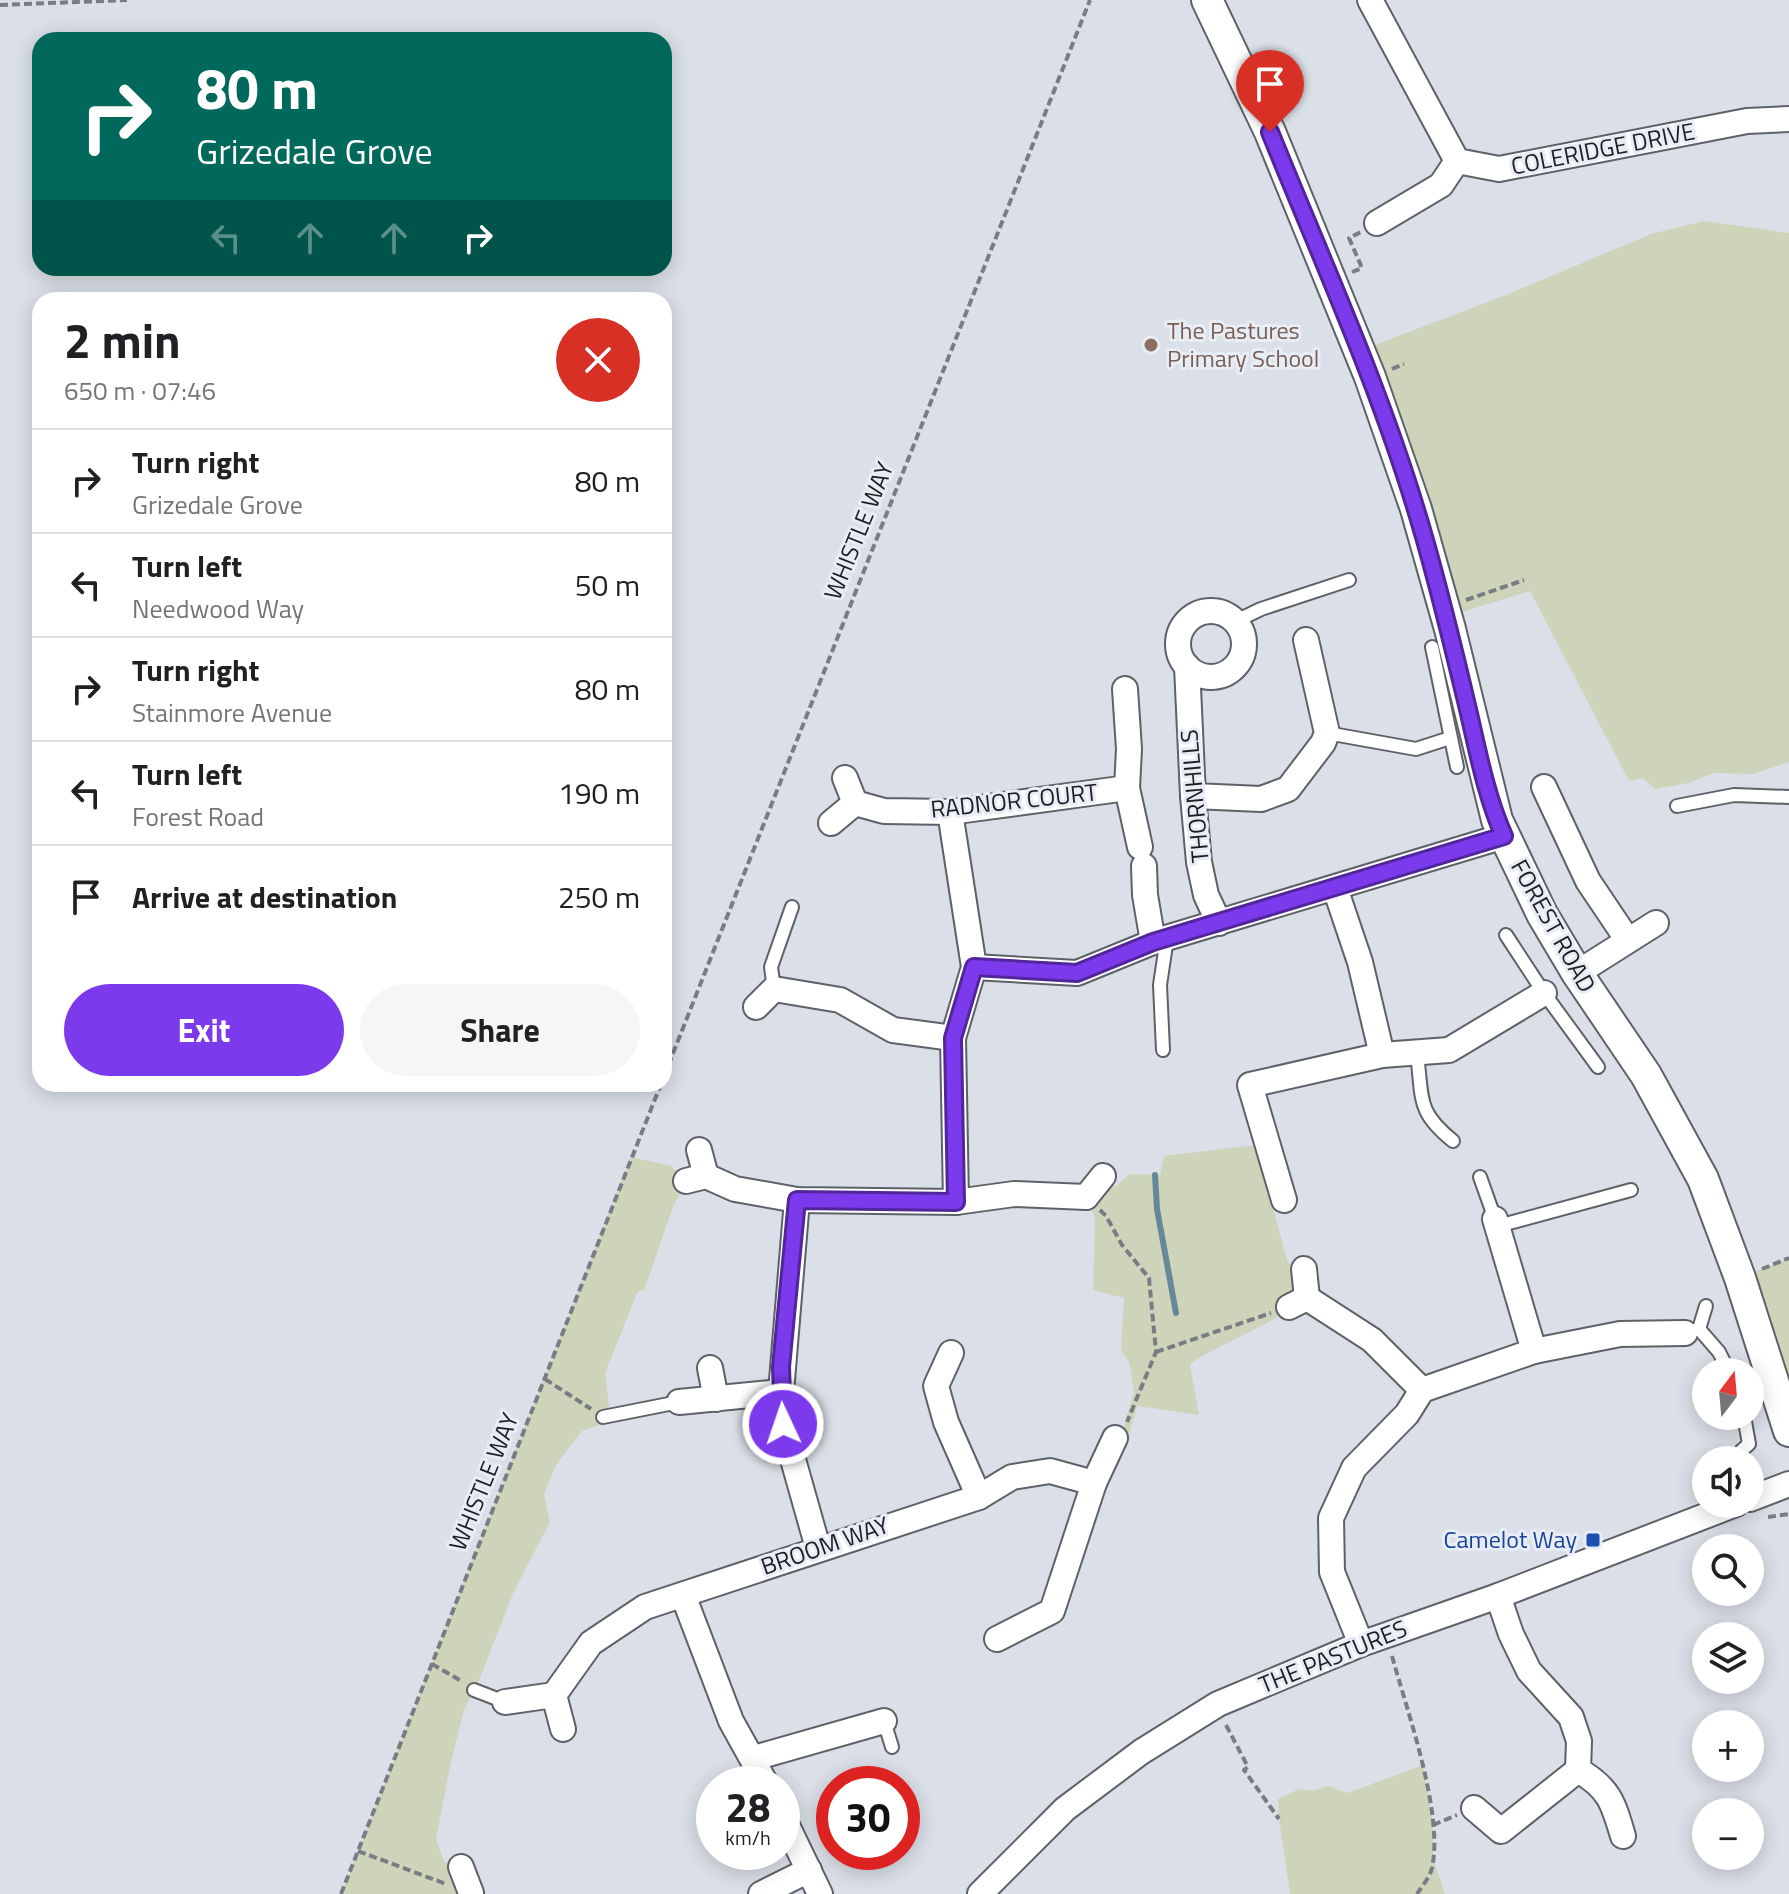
<!DOCTYPE html>
<meta charset="utf-8">
<style>
:root{--surface:#fff;--page:#f6f6f6;--text:#202124;--muted:#757577;--line:#e0e0e0;--accent:#7c3aed}
body{margin:0;font-family:"Titillium Web",sans-serif;background:var(--page);color:var(--text);height:100vh;display:flex;flex-direction:column;font-size:30px;white-space:nowrap}
*{box-sizing:border-box;margin:0}
p{font-size:26px;color:var(--muted)}
.icon{flex:none;width:44px;height:44px;fill:none;stroke:currentColor;stroke-width:2;stroke-linecap:round;stroke-linejoin:round}
.map{position:relative;flex:1;overflow:hidden}
.details{position:absolute;left:32px;top:292px;width:640px;height:800px;display:flex;flex-direction:column;background:var(--surface);border-radius:24px;box-shadow:0 4px 20px #0003}
.details>*{flex:none}
.guide{position:absolute;left:32px;top:32px;width:640px;height:244px;border-radius:24px;box-shadow:0 4px 20px #0003;background:#00695c;color:#fff;overflow:hidden}
.needle{width:52px;rotate:16deg}
.fabs{position:absolute;left:1692px;top:1358px;display:grid;gap:16px}
.fabs a{display:grid;place-items:center;width:72px;height:72px;border-radius:50%;background:var(--surface);box-shadow:0 4px 20px #0003;font-size:40px}
.speed{position:absolute;left:696px;top:1766px;display:flex;gap:16px;font-size:40px;font-weight:700;text-align:center}
.speed>*{display:grid;place-content:center;width:104px;height:104px;border-radius:50%;background:var(--surface);box-shadow:0 4px 20px #0003;line-height:1}
.speed small{font-size:20px;font-weight:400}
.speed .limit{border:12px solid #d22;background:#fff;color:#111}
.pin{position:absolute;display:grid;place-items:center;width:68px;height:68px;color:#fff;margin:-82px -34px;border-radius:50% 50% 50% 0;rotate:-45deg;box-shadow:0 0 8px #0007}
.pin .icon{rotate:45deg}
.me{position:absolute;width:88px;margin:-44px;rotate:357deg;stroke-linejoin:round;filter:drop-shadow(0 0 6px #0008)}
.turn{display:flex;align-items:center;gap:28px;height:168px;padding:0 32px;font-size:36px}
.turn .icon{width:104px;height:104px;stroke-width:2.5}
.turn b{display:block;font-size:56px;line-height:68px}
.lanes{display:flex;align-items:center;height:76px;padding:0 32px;background:#0003;justify-content:center;gap:40px;direction:ltr}
.lanes .off{opacity:.35}
.round{display:grid;place-items:center;flex:none;width:84px;height:84px;border-radius:42px;background:var(--page)}
.head{display:flex;align-items:center;justify-content:space-between;height:136px;padding:0 32px}
h1{font-size:48px;font-weight:700;line-height:60px}
.primary-button{display:flex;gap:16px;margin-top:auto;padding:16px 32px}
.primary-button a{flex:1;height:92px;border-radius:48px;background:var(--accent);color:#fff;font-size:32px;font-weight:700;line-height:92px;text-align:center}
.primary-button a+a{background:var(--page);color:var(--text)}
ul{padding:0;list-style:none}
li{display:flex;align-items:center;gap:24px;height:104px;padding:0 32px;border-top:2px solid var(--line)}
li div{flex:1}
li b{display:block;font-size:30px}
li em{font-style:normal}
.map>svg:first-child{display:block}
.green{fill:#ced4ba}
.lines{fill:none;stroke-linecap:round;stroke-linejoin:round}
.stream{stroke:#678899;stroke-width:6}
.service-casing{stroke:#5d6168;stroke-width:16}
.minor-casing{stroke:#5d6168;stroke-width:28}
.tertiary-casing{stroke:#5d6168;stroke-width:34}
.path{stroke:#797c82;stroke-width:4;stroke-dasharray:8 4;stroke-linecap:butt}
.service{stroke:#fff;stroke-width:12}
.minor{stroke:#fff;stroke-width:24}
.tertiary{stroke:#fff;stroke-width:30}
.route-casing{stroke:#51269a;stroke-width:20}
.route{stroke:#7c3aed;stroke-width:14}
.education-dot{fill:#8d6e63;stroke:#e8edf5;stroke-width:3}
.transit-dot{fill:#1a4fb4;stroke:#e8edf5;stroke-width:3}
.labels{text-anchor:middle;stroke-width:6;stroke-linejoin:round;paint-order:stroke}
.street-label{font-size:24px;fill:#1d1e21;stroke:#e8edf5}
.education-label{font-size:24px;fill:#785e54;stroke:#e8edf5;text-anchor:start}
.transit-label{font-size:24px;fill:#164399;stroke:#e8edf5;text-anchor:end}
</style>
<div class="map">
<svg width="1789" height="1894" viewBox="0 0 1789 1894">
<rect width="100%" height="100%" fill="#dbe0e8"/>
<!-- green -->
<g class="green">
<polygon points="1704,221 1789,233 1789,762 1753,774 1714,773 1688,783 1655,789 1643,778 1629,781 1530,591 1446,617 1372,346 1506,295 1651,234"/>
<path d="M1256,1145L1288,1263L1304,1269C1300,1281 1297,1296 1290,1306C1279,1322 1212,1347 1190,1364L1199,1415L1137,1406L1129,1435L1122,1433L1134,1393L1130,1364L1121,1350L1124,1298L1093,1290L1095,1217L1086,1197L1103,1176L1115,1187L1130,1174L1160,1175L1164,1156Z"/>
<polygon points="631,1157 671,1166 686,1181 673,1207 644,1290 638,1291 605,1373 609,1405 599,1425 582,1431 556,1465 544,1494 550,1522 514,1591 478,1683 464,1710 450,1766 436,1840 445,1863 461,1867 470,1894 341,1894"/>
<polygon points="1789,1258 1789,1431 1740,1278"/>
<polygon points="1423,1765 1433,1825 1433,1858 1445,1894 1290,1894 1279,1819 1278,1799 1299,1789 1313,1791 1328,1786 1348,1793"/>
</g>
<g class="lines">
<!-- stream -->
<polyline class="stream" points="1155,1175 1157,1209 1176,1313"/>
<defs>
<g id="service">
<polyline points="1236,621 1261,609 1349,580"/>
<polyline points="1432,647 1457,767"/>
<polyline points="1327,733 1416,749 1450,738"/>
<polyline points="1677,806 1734,795 1789,797"/>
<polyline points="1506,935 1544,993 1598,1067"/>
<polyline points="774,989 771,967 792,907"/>
<polyline points="1163,1050 1160,985 1167,938"/>
<path d="M1417,1055C1423,1099 1416,1111 1453,1141"/>
<polyline points="1480,1177 1495,1219"/>
<polyline points="1498,1226 1631,1190"/>
<polyline points="1699,1329 1719,1352 1729,1372"/>
<polyline points="1692,1331 1699,1329 1706,1306"/>
<polyline points="603,1417 679,1402"/>
<polyline points="1741,1451 1749,1444 1744,1416"/>
<polyline points="474,1690 505,1702"/>
<polyline points="884,1721 892,1747"/>
</g>
<g id="minor">
<polyline points="1370,0 1457,161 1499,169 1747,121 1789,119"/>
<polyline points="1377,223 1441,185 1457,161"/>
<circle cx="1211" cy="644" r="33"/>
<polyline points="1187,666 1193,796 1199,862 1206,895 1219,923"/>
<polyline points="1125,689 1129,749 1127,788 1140,847"/>
<polyline points="845,778 855,803"/>
<polyline points="1544,787 1588,881 1627,939"/>
<polyline points="1193,796 1261,799 1288,789 1323,743 1327,733 1306,640"/>
<polyline points="855,803 884,811 950,812 1127,788"/>
<polyline points="950,812 974,967 953,1038 956,1202"/>
<polyline points="831,823 855,803"/>
<polyline points="1144,866 1145,895 1153,942"/>
<polyline points="1335,888 1360,962 1382,1055 1449,1050 1544,993"/>
<polyline points="974,967 1077,973 1153,942 1504,836"/>
<polyline points="1577,973 1656,923"/>
<polyline points="756,1007 774,989 840,1000 893,1030 953,1038"/>
<polyline points="699,1150 706,1176"/>
<polyline points="686,1181 706,1176 735,1189 797,1200 956,1202 1014,1194 1086,1197"/>
<polyline points="1086,1197 1103,1176"/>
<polyline points="797,1200 781,1392 783,1424 818,1548"/>
<polyline points="1284,1200 1250,1085 1382,1055"/>
<polyline points="1495,1219 1534,1351"/>
<polyline points="1304,1269 1307,1298"/>
<polyline points="1289,1307 1307,1298 1372,1340 1422,1390"/>
<polyline points="951,1353 936,1386 946,1422 979,1497"/>
<polyline points="710,1368 716,1399"/>
<polyline points="679,1402 781,1392"/>
<polyline points="1094,1483 1115,1438"/>
<polyline points="1750,1499 1789,1484"/>
<polyline points="683,1595 731,1721 766,1784"/>
<path d="M1498,1596L1511,1634L1529,1671L1571,1717L1579,1741L1578,1770C1609,1788 1613,1802 1623,1836"/>
<polyline points="1361,1644 1332,1572 1331,1518 1354,1468 1407,1414 1422,1390 1534,1351 1620,1334 1685,1333"/>
<polyline points="554,1695 563,1729"/>
<polyline points="505,1702 554,1695 591,1643 645,1607 979,1497 1012,1477 1050,1471 1094,1483 1052,1611 997,1639"/>
<polyline points="754,1758 884,1721"/>
<polyline points="1474,1808 1501,1831 1578,1770"/>
<polyline points="782,1815 820,1894"/>
<polyline points="461,1867 471,1893"/>
<polyline points="761,1894 809,1870"/>
<polyline points="980,1894 1065,1809 1141,1752 1218,1704 1361,1644 1498,1596 1736,1504"/>
</g>
<polyline id="tertiary" points="1207,0 1270,132 1370,377 1416,509 1450,629 1497,820 1542,914 1577,973 1646,1075 1703,1179 1740,1278 1789,1431"/>
</defs>
<!-- service casing -->
<use href="#service" class="service-casing"/>
<!-- minor casing -->
<use href="#minor" class="minor-casing"/>
<!-- tertiary casing -->
<use href="#tertiary" class="tertiary-casing"/>
<!-- path -->
<g class="path">
<polyline points="0,5 127,0"/>
<polyline points="1352,272 1362,268 1349,238 1361,232"/>
<polyline points="1392,369 1404,364"/>
<polyline points="1466,600 1524,580"/>
<polyline points="664,1076 1090,0"/>
<polyline points="1100,1210 1106,1216 1122,1245 1149,1278 1156,1352 1127,1422"/>
<polyline points="1762,1269 1789,1258"/>
<polyline points="1156,1352 1271,1313"/>
<polyline points="545,1379 591,1409"/>
<polyline points="1768,1517 1789,1514"/>
<path d="M1392,1656C1407,1711 1444,1813 1432,1868C1430,1877 1422,1886 1417,1894"/>
<polyline points="432,1664 463,1682"/>
<polyline points="1226,1725 1248,1767 1244,1770 1279,1819"/>
<polyline points="1433,1825 1457,1815"/>
<polyline points="358,1851 446,1884"/>
<polyline points="341,1894 661,1084"/>
</g>
<!-- service -->
<use href="#service" class="service"/>
<!-- minor -->
<use href="#minor" class="minor"/>
<!-- tertiary -->
<use href="#tertiary" class="tertiary"/>
</g>
<g class="lines">
<defs>
<path id="route" d="M783,1424L781,1367L797,1200L956,1202L953,1038L974,967L1077,973L1153,942L1504,836C1485,794 1477,746 1466,701C1451,638 1436,575 1417,513C1378,383 1321,258 1270,132"/>
</defs>
<!-- route casing -->
<use href="#route" class="route-casing"/>
<!-- route -->
<use href="#route" class="route"/>
</g>
<!-- markers -->
<circle class="education-dot" cx="1151" cy="345" r="8"/>
<rect class="transit-dot" x="1585" y="1532" width="16" height="16" rx="4"/>
<g class="labels">
<!-- street labels -->
<g class="street-label">
<text transform="translate(1603 149) rotate(-11)" y="8">COLERIDGE DRIVE</text>
<text transform="translate(859 531) rotate(-68)" y="8">WHISTLE WAY</text>
<text transform="translate(1195 796) rotate(-95)" y="8">THORNHILLS</text>
<text transform="translate(1014 801) rotate(-6)" y="8">RADNOR COURT</text>
<text transform="translate(1553 926) rotate(61)" y="8">FOREST ROAD</text>
<text transform="translate(484 1482) rotate(-68)" y="8">WHISTLE WAY</text>
<text transform="translate(825 1546) rotate(-19)" y="8">BROOM WAY</text>
<text transform="translate(1333 1657) rotate(-22)" y="8">THE PASTURES</text>
</g>
<!-- education labels -->
<g class="education-label">
<text x="1167" y="339">The Pastures<tspan x="1167" dy="28">Primary School</tspan></text>
</g>
<!-- transit labels -->
<g class="transit-label">
<text x="1577" y="1548">Camelot Way</text>
</g>
</g>
</svg>
<div class="fabs">
<a><svg class="needle" viewBox="-14 -14 28 28"><path d="M0-13l5 13h-10z" fill="#e53935"/><path d="M0 13l5-13h-10z" fill="#757577"/></svg></a>
<a><svg class="icon" aria-label="sound" viewBox="0 0 24 24"><path d="M4 9h4l5-4v14l-5-4H4zM17 9q2 3 0 6"/></svg></a>
<a><svg class="icon" aria-label="search" viewBox="0 0 24 24"><circle cx="10" cy="10" r="6"/><path d="M15 15l6 6"/></svg></a>
<a><svg class="icon" aria-label="layers" viewBox="0 0 24 24"><path d="M12 4l9 5-9 5-9-5zM3 14l9 5 9-5"/></svg></a>
<a>+</a>
<a>−</a>
</div>
<div class="speed"><div>28<small>km/h</small></div><div class="limit">30</div></div>
<div class="pin" style="left:1270px;top:132px;background:#d93025"><svg class="icon" aria-label="arrive" viewBox="0 0 24 24"><path d="M6 21V4h12l-3 4 3 4H6"/></svg></div>
<svg class="me" style="left:783px;top:1424px" viewBox="-20 -20 40 40"><circle r="17" fill="#7c3aed" stroke="#fff" stroke-width="3"/><path d="M0-11L8 9 0 5-8 9z" fill="#fff"/></svg>
<div class="guide">
<div class="turn"><svg class="icon" aria-label="right" viewBox="0 0 24 24"><path d="M7 20v-9h11M14 6l5 5-5 5"/></svg><div><b>80 m</b>Grizedale Grove</div></div>
<div class="lanes"><svg class="icon off" aria-label="left" viewBox="0 0 24 24"><path d="M17 20v-9H6M10 6l-5 5 5 5"/></svg><svg class="icon off" aria-label="ahead" viewBox="0 0 24 24"><path d="M12 20V5M6 11l6-6 6 6"/></svg><svg class="icon off" aria-label="ahead" viewBox="0 0 24 24"><path d="M12 20V5M6 11l6-6 6 6"/></svg><svg class="icon" aria-label="right" viewBox="0 0 24 24"><path d="M7 20v-9h11M14 6l5 5-5 5"/></svg></div>
</div>
<section class="details">
<div class="head"><div><h1>2 min</h1><p>650 m · 07:46</p></div><a class="round" style="background:#d93025;color:#fff"><svg class="icon" aria-label="close" viewBox="0 0 24 24"><path d="M6 6l12 12M18 6L6 18"/></svg></a></div>
<ul>
<li><svg class="icon" aria-label="right" viewBox="0 0 24 24"><path d="M7 20v-9h11M14 6l5 5-5 5"/></svg><div><b>Turn right</b><p>Grizedale Grove</p></div><em>80 m</em></li>
<li><svg class="icon" aria-label="left" viewBox="0 0 24 24"><path d="M17 20v-9H6M10 6l-5 5 5 5"/></svg><div><b>Turn left</b><p>Needwood Way</p></div><em>50 m</em></li>
<li><svg class="icon" aria-label="right" viewBox="0 0 24 24"><path d="M7 20v-9h11M14 6l5 5-5 5"/></svg><div><b>Turn right</b><p>Stainmore Avenue</p></div><em>80 m</em></li>
<li><svg class="icon" aria-label="left" viewBox="0 0 24 24"><path d="M17 20v-9H6M10 6l-5 5 5 5"/></svg><div><b>Turn left</b><p>Forest Road</p></div><em>190 m</em></li>
<li><svg class="icon" aria-label="arrive" viewBox="0 0 24 24"><path d="M6 21V4h12l-3 4 3 4H6"/></svg><div><b>Arrive at destination</b></div><em>250 m</em></li>
</ul>
<div class="primary-button"><a>Exit</a><a>Share</a></div>
</section>
</div>
